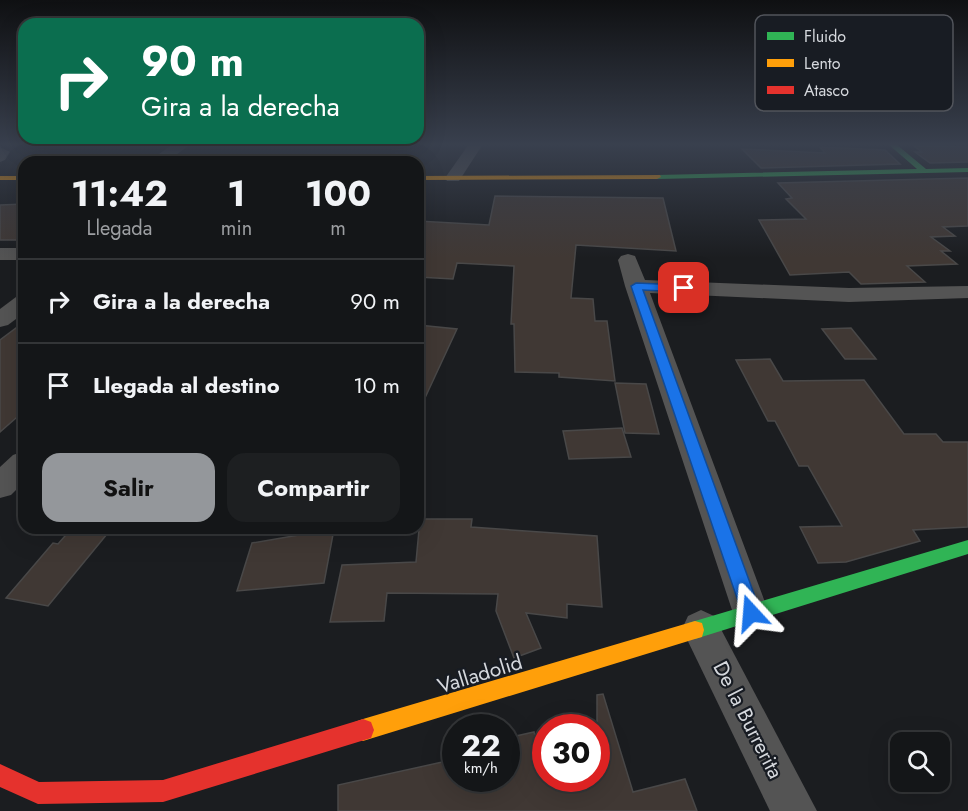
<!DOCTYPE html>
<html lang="es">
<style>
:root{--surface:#141618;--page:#1d1f21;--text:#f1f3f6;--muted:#9d9fa2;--line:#333537;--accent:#94979b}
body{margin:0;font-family:Jost,sans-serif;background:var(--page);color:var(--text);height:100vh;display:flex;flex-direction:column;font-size:22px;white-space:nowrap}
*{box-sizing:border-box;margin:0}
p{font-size:20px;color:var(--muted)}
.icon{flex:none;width:33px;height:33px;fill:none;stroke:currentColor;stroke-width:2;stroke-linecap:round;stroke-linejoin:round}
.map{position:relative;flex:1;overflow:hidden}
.sheet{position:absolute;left:18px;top:156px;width:406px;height:378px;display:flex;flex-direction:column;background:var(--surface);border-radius:18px;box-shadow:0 6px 24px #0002,0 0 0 2px var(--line)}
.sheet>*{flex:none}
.hud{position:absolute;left:18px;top:18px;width:406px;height:126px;border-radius:18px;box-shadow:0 6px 24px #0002,0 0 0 2px var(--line);background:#0b6e4f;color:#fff;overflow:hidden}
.fabs{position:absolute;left:890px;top:732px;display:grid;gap:12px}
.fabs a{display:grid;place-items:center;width:60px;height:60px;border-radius:12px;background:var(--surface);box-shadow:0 6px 24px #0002,0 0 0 2px var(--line);font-size:30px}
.speed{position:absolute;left:442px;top:714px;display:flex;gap:12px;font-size:30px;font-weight:700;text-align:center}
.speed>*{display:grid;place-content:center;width:78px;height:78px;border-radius:50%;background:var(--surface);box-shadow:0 6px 24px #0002,0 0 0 2px var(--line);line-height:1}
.speed small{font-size:15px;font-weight:400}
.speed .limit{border:9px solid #d22;background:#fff;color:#111}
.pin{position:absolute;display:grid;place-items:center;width:51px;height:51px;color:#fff;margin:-26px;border-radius:12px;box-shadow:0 3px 9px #0006}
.me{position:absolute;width:66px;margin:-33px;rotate:341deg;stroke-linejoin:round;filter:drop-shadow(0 0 4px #0008)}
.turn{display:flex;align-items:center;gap:21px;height:126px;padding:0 24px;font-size:27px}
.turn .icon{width:78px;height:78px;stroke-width:2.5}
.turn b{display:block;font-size:42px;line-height:51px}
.eta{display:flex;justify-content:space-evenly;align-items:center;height:102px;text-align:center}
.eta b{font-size:36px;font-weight:700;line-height:42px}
.cta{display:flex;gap:12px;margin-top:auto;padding:12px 24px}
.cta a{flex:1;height:69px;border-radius:18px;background:var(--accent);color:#111;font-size:24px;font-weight:700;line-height:69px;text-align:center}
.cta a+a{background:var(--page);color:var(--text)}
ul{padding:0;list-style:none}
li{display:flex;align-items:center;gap:18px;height:84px;padding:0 24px;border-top:2px solid var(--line)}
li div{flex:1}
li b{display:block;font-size:22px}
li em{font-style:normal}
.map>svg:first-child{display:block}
.building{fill:#403834;stroke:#494848;stroke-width:1.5}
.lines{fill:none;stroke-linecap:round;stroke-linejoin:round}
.street{fill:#545454;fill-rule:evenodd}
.fast{fill:#30b455;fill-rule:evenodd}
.slow{fill:#ff9f0a;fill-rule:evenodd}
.jam{fill:#e5322d;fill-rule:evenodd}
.route{fill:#1a73e8;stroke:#114b97;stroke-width:1.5}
.labels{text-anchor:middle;stroke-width:4.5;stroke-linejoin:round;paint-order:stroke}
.near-street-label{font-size:21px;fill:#d5d8dd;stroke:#181c23}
.key{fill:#181c23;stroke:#51545b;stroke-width:1.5}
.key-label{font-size:16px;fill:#d5d8dd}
</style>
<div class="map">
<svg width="968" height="811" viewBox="0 0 968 811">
<rect width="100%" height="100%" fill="#1b1d20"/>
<!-- building -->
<g class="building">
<polygon points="914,146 968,147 968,162 930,163 915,152 922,152"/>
<polygon points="820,147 885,150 900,164 761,168 742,149 825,153"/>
<polygon points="968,178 968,226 943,227 955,236 931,237 950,251 941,251 957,264 907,266 925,282 861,284 849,272 790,275 759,220 806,219 786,199 792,198 778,183"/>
<polygon points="495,196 663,198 676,251 576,245 571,298 593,299 595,321 607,321 615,381 559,377 559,373 515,372 514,324 511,324 514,266 457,263 453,279 418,277 418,221 489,225"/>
<polygon points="24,204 24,240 0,240 0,205"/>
<polygon points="24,322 24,411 0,432 0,340"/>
<polygon points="418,325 457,329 418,413"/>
<polygon points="851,328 876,359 845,359 822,329"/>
<polygon points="770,359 783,381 864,380 904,434 936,434 943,442 968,442 968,527 913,530 920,541 846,562 818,563 800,527 842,526 808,466 799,466 775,421 768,421 736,360"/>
<polygon points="615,383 646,384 659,434 625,433"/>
<polygon points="622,428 631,457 569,459 563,431"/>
<polygon points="420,519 472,519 471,527 597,536 602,607 567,604 567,618 526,613 541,648 514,658 496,611 498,594 387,593 384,621 330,622 342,565 416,562"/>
<polygon points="72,528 112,528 48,606 6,598 53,543 58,544"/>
<polygon points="334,529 324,583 237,591 252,543"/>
<polygon points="603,694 633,792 685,779 697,811 338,811 338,785 456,759 456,778 507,778 507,738 534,732 545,778 597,778 597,695"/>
</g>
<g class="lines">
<!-- street -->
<g class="street">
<polygon points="173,144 191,144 166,162 148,162"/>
<polygon points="469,144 483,144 459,181 447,181 445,178"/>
<polygon points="0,147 10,152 5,160 0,162"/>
<rect x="0" y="248" width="24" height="12"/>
<polygon points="628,254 635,256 645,280 849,288 968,286 968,298 849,302 650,293 769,613 764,626 751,631 738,626 733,613 625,286 618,260 621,256"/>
<polygon points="24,295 24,313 8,325 0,327 0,309 16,297"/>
<polygon points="24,451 24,482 11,495 0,498 0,467 13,455"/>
<polygon points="701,610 714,616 817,811 770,811 682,629 688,616"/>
</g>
<!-- fast -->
<g class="fast">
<polygon points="888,144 896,144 926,169 968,168 968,172 657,179 653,177 657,175 917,169"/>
<polygon points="968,540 968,554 695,639 688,637 686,630 688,623 695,621"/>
</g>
<!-- slow -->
<g class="slow">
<polygon points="660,175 661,177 657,179 418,180 418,176"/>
<rect x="0" y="176" width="24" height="4"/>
<polygon points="695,621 702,623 704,630 702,637 695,639 363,741 355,738 352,730 355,722 363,719"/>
</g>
<!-- jam -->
<polygon class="jam" points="363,719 371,722 374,730 371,738 163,802 38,804 0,787 0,764 39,782 163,780"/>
</g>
<!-- sky -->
<linearGradient id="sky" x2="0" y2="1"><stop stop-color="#0f1012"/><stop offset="0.56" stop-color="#39404e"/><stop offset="1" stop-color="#39404e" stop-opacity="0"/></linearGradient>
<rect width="968" height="258" fill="url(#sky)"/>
<!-- route -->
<polygon class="route" points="636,283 684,285 689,288 684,292 643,290 761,613 758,619 751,622 745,619 742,613 631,286"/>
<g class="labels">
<!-- near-street labels -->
<g class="near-street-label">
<text transform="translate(480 674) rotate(-17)" y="7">Valladolid</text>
<text transform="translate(748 720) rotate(63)" y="7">De la Burrerita</text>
</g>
</g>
<!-- legend -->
<rect x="755" y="15" width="198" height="96" rx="9" class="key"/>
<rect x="767" y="32" width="27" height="8" fill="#30b455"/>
<rect x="767" y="59" width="27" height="8" fill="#ff9f0a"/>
<rect x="767" y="86" width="27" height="8" fill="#e5322d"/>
<g class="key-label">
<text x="804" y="42">Fluido</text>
<text x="804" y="69">Lento</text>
<text x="804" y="96">Atasco</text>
</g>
</svg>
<div class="fabs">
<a><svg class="icon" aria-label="search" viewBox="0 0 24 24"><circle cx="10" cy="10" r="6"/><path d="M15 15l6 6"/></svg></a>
</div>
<div class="speed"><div>22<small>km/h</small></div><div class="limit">30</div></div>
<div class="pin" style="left:684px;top:288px;background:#d93025"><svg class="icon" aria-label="arrive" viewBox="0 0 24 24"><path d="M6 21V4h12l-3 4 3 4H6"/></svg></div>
<svg class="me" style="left:751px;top:613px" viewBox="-20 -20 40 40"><path d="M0-17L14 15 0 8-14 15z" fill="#1a73e8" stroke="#fff" stroke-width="4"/></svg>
<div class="hud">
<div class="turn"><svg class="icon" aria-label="right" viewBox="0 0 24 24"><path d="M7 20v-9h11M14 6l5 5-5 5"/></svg><div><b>90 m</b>Gira a la derecha</div></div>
</div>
<section class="sheet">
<div class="eta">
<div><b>11:42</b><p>Llegada</p></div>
<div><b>1</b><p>min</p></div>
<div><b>100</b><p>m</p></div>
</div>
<ul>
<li><svg class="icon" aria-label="right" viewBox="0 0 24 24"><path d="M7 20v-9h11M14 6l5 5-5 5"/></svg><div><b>Gira a la derecha</b></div><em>90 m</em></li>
<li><svg class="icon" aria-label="arrive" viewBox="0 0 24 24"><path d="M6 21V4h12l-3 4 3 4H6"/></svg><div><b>Llegada al destino</b></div><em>10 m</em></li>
</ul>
<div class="cta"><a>Salir</a><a>Compartir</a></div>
</section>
</div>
